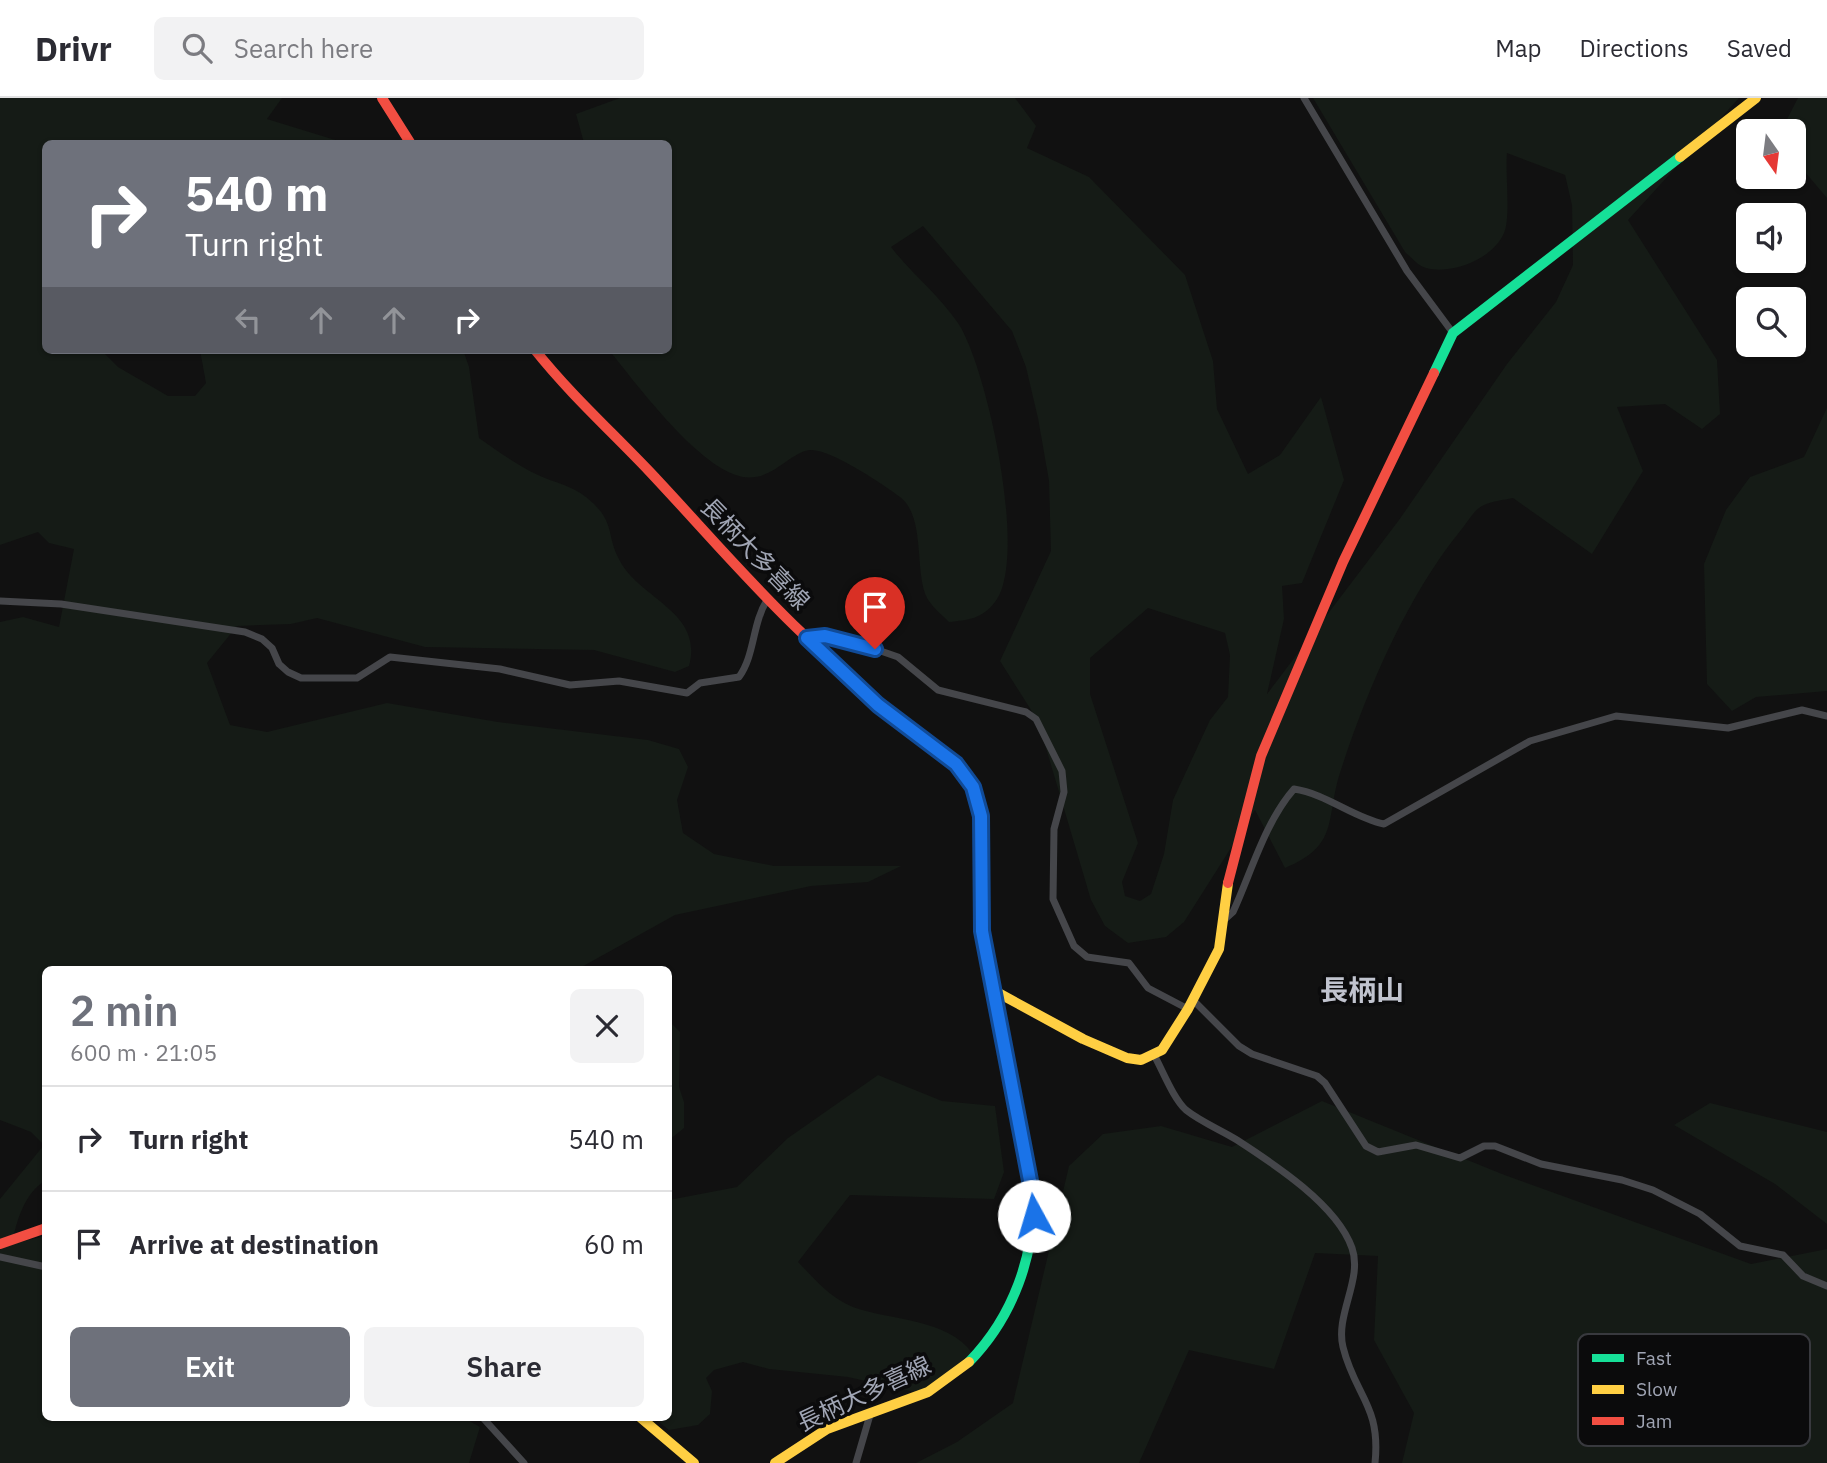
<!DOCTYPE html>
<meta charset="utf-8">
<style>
:root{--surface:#fff;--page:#f2f2f3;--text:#2b2b33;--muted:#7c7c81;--line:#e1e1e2;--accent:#6e717b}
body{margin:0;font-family:"IBM Plex Sans","Noto Sans JP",sans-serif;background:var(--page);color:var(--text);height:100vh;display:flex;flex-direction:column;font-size:26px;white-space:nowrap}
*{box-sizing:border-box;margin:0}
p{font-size:23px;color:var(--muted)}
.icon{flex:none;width:38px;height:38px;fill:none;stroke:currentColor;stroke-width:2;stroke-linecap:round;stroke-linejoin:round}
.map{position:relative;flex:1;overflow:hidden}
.side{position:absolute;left:42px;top:868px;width:630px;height:455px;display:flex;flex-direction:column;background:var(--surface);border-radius:10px;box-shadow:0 2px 5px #0004}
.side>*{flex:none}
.hud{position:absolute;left:42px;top:42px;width:630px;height:214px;border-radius:10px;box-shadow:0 2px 5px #0004;background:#6e717b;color:#fff;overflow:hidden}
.needle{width:46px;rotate:166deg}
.tools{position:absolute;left:1736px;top:21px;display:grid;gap:14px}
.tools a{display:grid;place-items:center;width:70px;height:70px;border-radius:10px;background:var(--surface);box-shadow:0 2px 5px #0004;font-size:35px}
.pin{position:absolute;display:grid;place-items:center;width:60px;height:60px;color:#fff;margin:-72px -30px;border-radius:50% 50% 50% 0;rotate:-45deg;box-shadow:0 0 7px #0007}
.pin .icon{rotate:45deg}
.me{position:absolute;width:77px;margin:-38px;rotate:354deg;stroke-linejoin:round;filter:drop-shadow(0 0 5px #0008)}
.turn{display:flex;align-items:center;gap:24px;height:147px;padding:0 28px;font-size:32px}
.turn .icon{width:91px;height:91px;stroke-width:2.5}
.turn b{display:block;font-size:49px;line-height:60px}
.lanes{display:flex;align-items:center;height:66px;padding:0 28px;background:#0003;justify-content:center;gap:35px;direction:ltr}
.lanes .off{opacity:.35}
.round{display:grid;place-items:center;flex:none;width:74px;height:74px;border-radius:10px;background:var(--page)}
.headline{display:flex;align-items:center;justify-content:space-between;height:119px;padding:0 28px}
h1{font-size:42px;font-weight:600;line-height:52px;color:var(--accent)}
.primary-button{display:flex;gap:14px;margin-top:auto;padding:14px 28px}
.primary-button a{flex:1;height:80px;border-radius:10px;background:var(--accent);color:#fff;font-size:28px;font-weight:600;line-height:80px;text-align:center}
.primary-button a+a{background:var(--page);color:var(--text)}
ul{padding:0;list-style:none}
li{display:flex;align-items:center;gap:21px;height:105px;padding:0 28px;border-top:2px solid var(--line)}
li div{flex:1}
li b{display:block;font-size:26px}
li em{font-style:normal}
header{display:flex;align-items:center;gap:42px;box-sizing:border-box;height:98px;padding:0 35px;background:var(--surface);border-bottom:2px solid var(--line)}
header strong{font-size:33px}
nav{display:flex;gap:38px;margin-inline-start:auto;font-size:24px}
.search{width:490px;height:63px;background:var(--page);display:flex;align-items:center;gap:18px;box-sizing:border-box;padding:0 24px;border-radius:10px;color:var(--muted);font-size:26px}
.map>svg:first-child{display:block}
.green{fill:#151b16;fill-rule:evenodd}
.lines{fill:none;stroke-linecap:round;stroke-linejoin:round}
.street{stroke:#45464a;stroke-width:7}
.fast{stroke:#16e098;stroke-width:10}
.slow{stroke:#ffcf43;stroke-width:10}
.jam{stroke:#f24e42;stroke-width:10}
.route-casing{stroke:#114b97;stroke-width:18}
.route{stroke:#1a73e8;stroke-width:12}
.labels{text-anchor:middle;stroke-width:7;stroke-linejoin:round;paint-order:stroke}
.street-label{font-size:24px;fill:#a0a5b4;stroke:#0b0b0c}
.quarter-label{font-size:28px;font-weight:bold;fill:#c1c4cf;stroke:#0b0b0c}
.key{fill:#0b0b0c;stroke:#38393e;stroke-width:2}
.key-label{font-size:19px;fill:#a0a5b4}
</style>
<header>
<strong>Drivr</strong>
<div class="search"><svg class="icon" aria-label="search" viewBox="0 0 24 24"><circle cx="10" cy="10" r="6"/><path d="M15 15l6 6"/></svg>Search here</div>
<nav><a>Map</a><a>Directions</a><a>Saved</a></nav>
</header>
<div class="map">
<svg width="1827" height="1365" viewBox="0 0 1827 1365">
<rect width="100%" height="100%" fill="#111"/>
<!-- green -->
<g class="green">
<path d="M0,0H282L267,21L345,45L46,46V252H101L118,269L168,298H195L206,285L200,252H463L469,269L479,340C499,354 517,367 538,377C555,385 571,387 586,399C617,424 605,436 620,463C640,501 704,514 689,568L675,574L594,552L425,549L317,520L291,526L237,528L207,565L230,627L267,634L387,605L498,624L648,642L679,651L688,669L677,702L683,735L714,756L774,768H901L868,784L811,788L675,817L578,871L46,872L45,1083C25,1094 16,1124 12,1146L45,1138L46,1320H464L480,1329L469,1365H0V1101L44,1047L31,1034L0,1022V524L23,519L59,529L74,451L49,445L38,434L0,447Z"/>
<path d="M620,0H1015L1036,28L1027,50L1089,79L1185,177L1213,263L1217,311L1248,376L1280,357L1321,299L1344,382L1302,485L1282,488L1284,521L1267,596L1399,422L1507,266L1556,204L1573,167L1572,107L1565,77L1507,55C1505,74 1511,120 1504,135C1493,161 1452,177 1426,170C1418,168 1411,159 1405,154L1313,0H1739L1628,122L1717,262L1720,316L1702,331L1665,306L1617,309L1643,373L1592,456L1513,400C1504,402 1491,403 1482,408C1474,412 1467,425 1461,432C1407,498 1366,594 1340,675C1325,722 1340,747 1285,770L1255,712L1184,824L1166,839L1128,845L1105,828L1091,802L1038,623L1000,563L1051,453L1049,383L1038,320L1026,269L1012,233L923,128L891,149C911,175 939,197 958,225C987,268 1029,461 995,504C982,521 968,522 949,524C942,517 932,509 927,500C914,474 926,419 900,399C883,386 830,351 811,352C788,353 769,391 733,376C692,360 637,287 609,252H668V46L584,45L576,16ZM1148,510L1225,535L1230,557L1228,599L1210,622L1173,702L1164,756L1151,796L1140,803L1125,798L1122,784L1138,745L1090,596V560Z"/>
<polygon points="1798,0 1827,0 1827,100 1794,61 1794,33 1781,33"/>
<polygon points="1827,310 1827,593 1756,599 1732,613 1707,586 1704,466 1726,412 1750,379 1804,359"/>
<polygon points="669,923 680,934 679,989 684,1004 684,1030 669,1042"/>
<path d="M878,977L942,1003L995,1008L1004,1074L994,1101L850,1097L798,1164C815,1181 830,1200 853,1209C891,1223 948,1220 973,1256L924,1296L848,1279L769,1271L743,1264L714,1272L706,1280L712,1293L710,1316L698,1327L669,1332L654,1320H668L669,1102L737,1089L788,1040Z"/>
<polygon points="1322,1003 1502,1076 1751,1166 1827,1151 1827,1365 1402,1365 1414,1315 1374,1242 1378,1158 1315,1155 1274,1271 1189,1252 1139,1365 916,1365 957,1344 1013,1305 1069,1068 1103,1036 1161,1028 1232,1049"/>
<polygon points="1710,1005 1827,1034 1827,1126 1775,1086 1674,1027"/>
</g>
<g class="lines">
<!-- street -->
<g class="street">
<polyline points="1304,0 1407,173 1453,235"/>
<path d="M0,503L61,506L245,534L262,541L272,550L279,566L288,574L301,580H357L390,559L500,571L570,587L619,583L687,595L700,585L739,579C755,557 752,526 767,502"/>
<polyline points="807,539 825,538 875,551 898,559 938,592 1026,614 1036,621 1062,673 1064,694 1054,731 1053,801 1074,848 1087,859 1129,865 1148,890 1188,911"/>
<path d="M1223,823L1233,814C1251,775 1265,724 1294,691C1327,696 1352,719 1384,726L1530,643L1616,618L1728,630L1802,612L1827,618"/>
<polyline points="1193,902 1239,948 1252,956 1317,978 1325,985 1366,1048 1378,1054 1416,1047 1460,1060 1484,1048 1495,1048 1541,1066 1622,1082 1653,1092 1700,1116 1740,1148 1783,1157 1803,1178 1827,1188"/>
<path d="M1154,957C1163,973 1173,1000 1186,1012C1201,1024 1221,1032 1237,1042C1274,1066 1337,1107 1352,1150C1363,1181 1335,1217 1343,1249C1355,1298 1381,1307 1375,1365"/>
<polyline points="0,1159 46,1169"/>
<polyline points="483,1320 524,1365"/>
<polyline points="856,1365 870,1317"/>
</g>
<!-- fast -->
<g class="fast">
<polyline points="1434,275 1453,235 1680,59"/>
<path d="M969,1264C1012,1220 1037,1156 1032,1094C1030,1066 1021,1037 1016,1009"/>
</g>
<!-- slow -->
<g class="slow">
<polyline points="1680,59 1756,0"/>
<path d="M803,536C828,560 852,585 878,607C916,639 981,666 981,724"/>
<polyline points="991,891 1083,941 1127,960 1141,962 1162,952 1188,911 1219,851 1228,785"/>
<polyline points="641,1320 694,1365"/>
<polyline points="775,1365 827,1331 928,1294 969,1264"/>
</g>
<!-- jam -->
<g class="jam">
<polyline points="382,0 411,46"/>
<path d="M535,252C571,297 609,331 649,373C700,427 749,485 803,536"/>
<polyline points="981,724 982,833 1016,1009"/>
<polyline points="1228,785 1261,658 1343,464 1434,275"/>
<polyline points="0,1146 46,1130"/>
</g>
</g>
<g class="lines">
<defs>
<polyline id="route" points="875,551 825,538 807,540 878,607 956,666 973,689 981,718 982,833 1032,1093 1034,1118"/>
</defs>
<!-- route casing -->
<use href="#route" class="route-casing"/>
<!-- route -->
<use href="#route" class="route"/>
</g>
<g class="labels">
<!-- street labels -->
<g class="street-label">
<text transform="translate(755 456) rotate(46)" y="8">長柄大多喜線</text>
<text transform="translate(864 1296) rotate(-25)" y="8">長柄大多喜線</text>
</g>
<!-- quarter labels -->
<g class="quarter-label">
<text x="1362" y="902">長柄山</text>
</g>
</g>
<!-- legend -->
<rect x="1578" y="1236" width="232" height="112" rx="10" class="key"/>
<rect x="1592" y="1256" width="32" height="8" fill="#16e098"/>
<rect x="1592" y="1287" width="32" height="9" fill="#ffcf43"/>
<rect x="1592" y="1319" width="32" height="8" fill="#f24e42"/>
<g class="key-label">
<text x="1636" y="1267">Fast</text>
<text x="1636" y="1298">Slow</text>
<text x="1636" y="1330">Jam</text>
</g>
</svg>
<div class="tools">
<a><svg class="needle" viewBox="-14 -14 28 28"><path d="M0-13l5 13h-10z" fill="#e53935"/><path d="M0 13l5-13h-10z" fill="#7c7c81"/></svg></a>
<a><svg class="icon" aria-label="sound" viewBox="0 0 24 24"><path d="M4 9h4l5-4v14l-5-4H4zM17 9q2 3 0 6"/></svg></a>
<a><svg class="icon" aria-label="search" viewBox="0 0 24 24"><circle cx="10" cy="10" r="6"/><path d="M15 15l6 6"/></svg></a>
</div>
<div class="pin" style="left:875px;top:551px;background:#d93025"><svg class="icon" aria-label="arrive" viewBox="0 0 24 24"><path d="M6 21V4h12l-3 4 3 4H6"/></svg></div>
<svg class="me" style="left:1034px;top:1118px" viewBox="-20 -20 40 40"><circle r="19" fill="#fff"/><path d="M0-13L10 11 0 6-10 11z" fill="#1a73e8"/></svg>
<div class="hud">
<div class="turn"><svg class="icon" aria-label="right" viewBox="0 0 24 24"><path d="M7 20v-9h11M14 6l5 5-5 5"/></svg><div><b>540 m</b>Turn right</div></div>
<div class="lanes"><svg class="icon off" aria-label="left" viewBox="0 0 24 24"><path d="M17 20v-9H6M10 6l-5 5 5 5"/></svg><svg class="icon off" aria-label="ahead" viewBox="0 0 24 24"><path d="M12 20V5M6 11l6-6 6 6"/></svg><svg class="icon off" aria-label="ahead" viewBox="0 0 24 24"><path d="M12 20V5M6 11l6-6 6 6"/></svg><svg class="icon" aria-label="right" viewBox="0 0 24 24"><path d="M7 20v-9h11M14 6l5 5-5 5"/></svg></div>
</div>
<section class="side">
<div class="headline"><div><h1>2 min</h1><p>600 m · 21:05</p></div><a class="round"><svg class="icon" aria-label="close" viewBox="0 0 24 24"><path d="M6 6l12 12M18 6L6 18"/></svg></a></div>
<ul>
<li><svg class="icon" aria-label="right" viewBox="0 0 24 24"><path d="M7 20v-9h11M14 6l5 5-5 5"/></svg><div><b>Turn right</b></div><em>540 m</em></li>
<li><svg class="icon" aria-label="arrive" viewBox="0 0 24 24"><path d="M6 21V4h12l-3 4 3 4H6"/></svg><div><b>Arrive at destination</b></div><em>60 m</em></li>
</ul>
<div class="primary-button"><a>Exit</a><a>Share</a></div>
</section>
</div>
